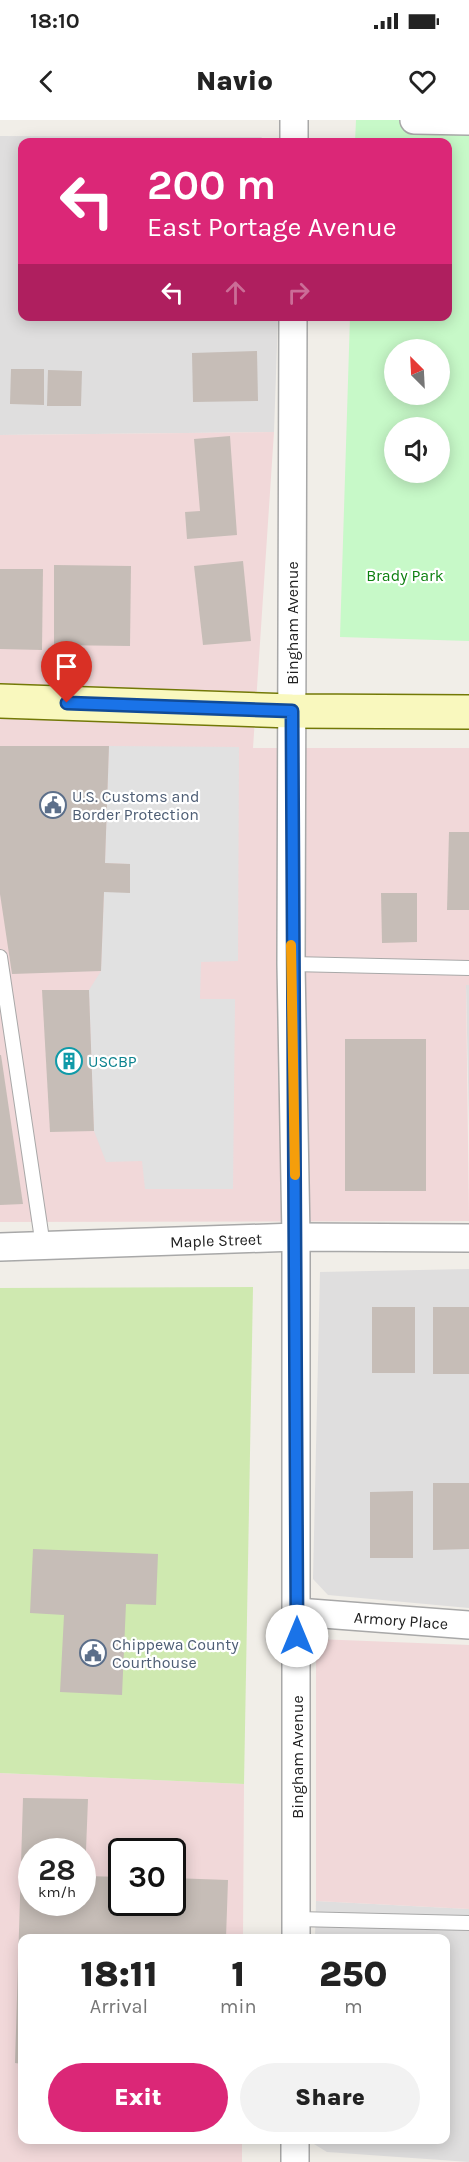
<!DOCTYPE html>
<style>
:root{--surface:#fff;--page:#f2f2f2;--text:#222;--muted:#767676;--accent:#db2777}
body{margin:0;font-family:Karla,sans-serif;background:var(--page);color:var(--text);height:100vh;display:flex;flex-direction:column;font-size:22px;white-space:nowrap}
*{box-sizing:border-box;margin:0}
p{font-size:20px;color:var(--muted)}
.icon{flex:none;width:33px;height:33px;fill:none;stroke:currentColor;stroke-width:2;stroke-linecap:round;stroke-linejoin:round}
.map{position:relative;flex:1;overflow:hidden}
.sheet{position:absolute;left:18px;top:1814px;width:432px;height:210px;display:flex;flex-direction:column;background:var(--surface);border-radius:12px;box-shadow:0 3px 15px #0003}
.sheet>*{flex:none}
.banner{position:absolute;left:18px;top:18px;width:434px;height:183px;border-radius:12px;box-shadow:0 3px 15px #0003;background:#db2777;color:#fff;overflow:hidden}
.needle{width:39px;rotate:336deg}
.controls{position:absolute;left:384px;top:219px;display:grid;gap:12px}
.controls a{display:grid;place-items:center;width:66px;height:66px;border-radius:50%;background:var(--surface);box-shadow:0 3px 15px #0003;font-size:30px}
.speed{position:absolute;left:18px;top:1718px;display:flex;gap:12px;font-size:30px;font-weight:700;text-align:center}
.speed>*{display:grid;place-content:center;width:78px;height:78px;border-radius:50%;background:var(--surface);box-shadow:0 3px 15px #0003;line-height:1}
.speed small{font-size:15px;font-weight:400}
.speed .limit{border:3px solid #111;border-radius:9px;background:#fff;color:#111}
.pin{position:absolute;display:grid;place-items:center;width:51px;height:51px;color:#fff;margin:-62px -26px;border-radius:50% 50% 50% 0;rotate:-45deg;box-shadow:0 0 6px #0007}
.pin .icon{rotate:45deg}
.me{position:absolute;width:66px;margin:-33px;rotate:0deg;stroke-linejoin:round;filter:drop-shadow(0 0 4px #0008)}
.turn{display:flex;align-items:center;gap:21px;height:126px;padding:0 30px;font-size:27px}
.turn .icon{width:78px;height:78px;stroke-width:2.5}
.turn b{display:block;font-size:42px;line-height:51px}
.lanes{display:flex;align-items:center;height:57px;padding:0 30px;background:#0003;justify-content:center;gap:30px;direction:ltr}
.lanes .off{opacity:.35}
.eta{display:flex;justify-content:space-evenly;align-items:center;height:102px;text-align:center}
.eta b{font-size:36px;font-weight:800;line-height:42px}
.button{display:flex;gap:12px;margin-top:auto;padding:12px 30px}
.button a{flex:1;height:69px;border-radius:36px;background:var(--accent);color:#fff;font-size:24px;font-weight:800;line-height:69px;text-align:center}
.button a+a{background:var(--page);color:var(--text)}
.status{display:flex;justify-content:space-between;align-items:center;height:42px;padding:0 30px;background:var(--surface);direction:ltr}
.status svg{height:16px;fill:currentColor}
header{display:flex;justify-content:space-between;align-items:center;height:78px;padding:0 30px;background:var(--surface);font-size:27px;font-weight:800}
.map>svg:first-child{display:block}
.residential{fill:#dfdede}
.commercial{fill:#f1d8d9;fill-rule:evenodd}
.grass{fill:#cfe9b0}
.park{fill:#c7f9c8;fill-rule:evenodd}
.parking{fill:#e1e1e1}
.building{fill:#c6bdb7;fill-rule:evenodd}
.lines{fill:none;stroke-linecap:round;stroke-linejoin:round}
.service-casing{stroke:#a8a8a8;stroke-width:16}
.minor-casing{stroke:#a8a8a8;stroke-width:30}
.secondary-casing{stroke:#737907;stroke-width:36}
.service{stroke:#fff;stroke-width:14}
.minor{stroke:#fff;stroke-width:27}
.secondary{stroke:#f9f8be;stroke-width:33}
.route-casing{stroke:#114b97;stroke-width:15}
.route{stroke:#1a73e8;stroke-width:10}
.slow{stroke:#f59e0b;stroke-width:10}
.labels{text-anchor:middle;stroke-width:4.5;stroke-linejoin:round;paint-order:stroke}
.park-label{font-size:16px;fill:#0e8011;stroke:#fff}
.street-label{font-size:16px;fill:#212121;stroke:#fff}
.service-label{font-size:16px;fill:#4e5e75;stroke:#fff;text-anchor:start}
.culture-label{font-size:16px;fill:#0d838f;stroke:#fff;text-anchor:start}
</style>
<div class="status"><b>18:10</b><svg viewBox="0 0 49 12"><path d="M0 12V9h3v3zM5 12V6h3v6zM10 12V3h3v9zM15 12V0h3v12zM26 1h20v11H26zM47 4h2v5h-2z"/></svg></div>
<header><svg class="icon" aria-label="back" viewBox="0 0 24 24"><path d="M15 5l-7 7 7 7"/></svg>Navio<svg class="icon" aria-label="heart" viewBox="0 0 24 24"><path d="M12 20l-8-8c-3-5 5-10 8-4 3-6 11-1 8 4z"/></svg></header>
<div class="map">
<svg width="469" height="2042" viewBox="0 0 469 2042">
<rect width="100%" height="100%" fill="#f1eee8"/>
<!-- residential -->
<g class="residential">
<polygon points="0,16 261,17 267,22 22,22 22,196 278,197 274,312 0,315"/>
<polygon points="466,865 469,865 469,1006"/>
<polygon points="469,1149 469,1488 328,1475 313,1459 320,1152"/>
<polygon points="316,1781 469,1789 469,2042 327,2032 309,2021 446,2019 446,1818 315,1818"/>
</g>
<!-- commercial -->
<g class="commercial">
<polygon points="274,312 253,628 469,628 469,865 466,865 469,1101 0,1102 0,315"/>
<polygon points="316,1519 469,1525 469,1789 316,1781"/>
<path d="M0,1653L244,1664L243,1818H22V2019H242V2042H0ZM32,1731H82V1782H32ZM122,1731H172V1782H122Z"/>
</g>
<!-- grass -->
<polygon class="grass" points="253,1167 244,1664 0,1653 0,1168"/>
<!-- park -->
<path class="park" d="M356,0H469V521L340,517L350,197L447,196V22H355ZM394,230H440V274H394ZM394,308H440V352H394Z"/>
<!-- parking -->
<polygon class="parking" points="109,626 239,627 238,841 201,842 200,879 235,879 233,1069 145,1069 142,1041 106,1042 94,1011 89,870 101,851 104,772 130,772 130,744 105,743"/>
<!-- building -->
<g class="building">
<polygon points="257,231 258,281 193,282 192,233"/>
<polygon points="11,249 44,249 44,285 10,284"/>
<polygon points="48,250 82,251 81,286 47,286"/>
<polygon points="230,316 237,415 187,419 185,392 200,391 194,319"/>
<polygon points="243,441 251,521 203,525 194,446"/>
<polygon points="54,445 131,446 130,526 54,525"/>
<polygon points="0,449 43,449 42,530 0,529"/>
<polygon points="0,626 109,626 105,743 130,744 130,773 104,772 101,851 12,854 0,774"/>
<polygon points="449,712 469,712 469,790 447,790"/>
<polygon points="381,773 417,773 417,822 382,823"/>
<polygon points="42,870 89,870 94,1011 50,1012"/>
<rect x="345" y="919" width="81" height="152"/>
<polygon points="0,935 1,935 23,1084 0,1085"/>
<rect x="372" y="1187" width="43" height="66"/>
<rect x="433" y="1187" width="36" height="67"/>
<polygon points="433,1363 469,1363 469,1429 433,1430"/>
<polygon points="413,1371 413,1438 370,1438 370,1372"/>
<polygon points="33,1429 158,1434 156,1485 126,1484 122,1575 60,1572 64,1495 30,1493"/>
<path d="M23,1678L88,1679L85,1756L122,1757V1782H172V1758L228,1760L226,1818H22V1944L15,1943ZM32,1731H82V1782H32Z"/>
</g>
<g class="lines">
<defs>
<g id="service">
<polyline points="0,837 43,1126"/>
<polyline points="291,844 469,848"/>
<polyline points="296,1799 469,1803"/>
</g>
<g id="minor">
<polyline points="414,0 469,1"/>
<polyline points="294,22 294,0"/>
<polyline points="293,196 291,844 296,1117 296,1818"/>
<polyline points="0,1127 296,1117 469,1118"/>
<polyline points="297,1492 469,1505"/>
<polyline points="295,2042 295,2019"/>
</g>
<polyline id="secondary" points="0,581 292,591 469,592"/>
</defs>
<!-- service casing -->
<use href="#service" class="service-casing"/>
<!-- minor casing -->
<use href="#minor" class="minor-casing"/>
<!-- secondary casing -->
<use href="#secondary" class="secondary-casing"/>
<!-- service -->
<use href="#service" class="service"/>
<!-- minor -->
<use href="#minor" class="minor"/>
<!-- secondary -->
<use href="#secondary" class="secondary"/>
</g>
<g class="lines">
<defs>
<path id="route" d="M67,583L292,591C292,899 297,1208 297,1516"/>
</defs>
<!-- route casing -->
<use href="#route" class="route-casing"/>
<!-- route -->
<use href="#route" class="route"/>
<!-- slow -->
<polyline class="slow" points="291,825 295,1055"/>
</g>
<!-- icons -->
<defs>
<symbol id="civic-ring" viewBox="-11 -11 22 22"><circle r="9.5" fill="#fff" stroke="#5c6f8a" stroke-width="1.5"/><path d="M-.6-6.5H3V-4.5H.6V-3L4-1V1h2V6H-6V1h2V-1L-.6-3ZM-1.2 2.5V6h2.4V2.5Z" fill="#5c6f8a"/></symbol>
<symbol id="building-ring" viewBox="-11 -11 22 22"><circle r="9.5" fill="#fff" stroke="#0f9aa8" stroke-width="1.5"/><path d="M-4-6H4V6H1V3H-1V6H-4ZM-2.5-4.3h1.7v1.8h-1.7ZM.8-4.3h1.7v1.8H.8ZM-2.5-1h1.7V.8h-1.7ZM.8-1h1.7V.8H.8Z" fill="#0f9aa8"/></symbol>
</defs>
<g fill-rule="evenodd">
<use href="#civic-ring" x="38" y="670" width="30" height="30"/>
<use href="#building-ring" x="54" y="926" width="30" height="30"/>
<use href="#civic-ring" x="78" y="1518" width="30" height="30"/>
</g>
<g class="labels">
<!-- park labels -->
<g class="park-label">
<text x="405" y="461">Brady Park</text>
</g>
<!-- street labels -->
<g class="street-label">
<text transform="translate(292 503) rotate(-90)" y="6">Bingham Avenue</text>
<text transform="translate(216 1120) rotate(-2)" y="6">Maple Street</text>
<text transform="translate(401 1500) rotate(4)" y="6">Armory Place</text>
<text transform="translate(297 1637) rotate(-90)" y="6">Bingham Avenue</text>
</g>
<!-- service labels -->
<g class="service-label">
<text x="72" y="682">U.S. Customs and<tspan x="72" dy="18">Border Protection</tspan></text>
<text x="112" y="1530">Chippewa County<tspan x="112" dy="18">Courthouse</tspan></text>
</g>
<!-- culture labels -->
<g class="culture-label">
<text x="88" y="947">USCBP</text>
</g>
</g>
</svg>
<div class="controls">
<a><svg class="needle" viewBox="-14 -14 28 28"><path d="M0-13l5 13h-10z" fill="#e53935"/><path d="M0 13l5-13h-10z" fill="#767676"/></svg></a>
<a><svg class="icon" aria-label="sound" viewBox="0 0 24 24"><path d="M4 9h4l5-4v14l-5-4H4zM17 9q2 3 0 6"/></svg></a>
</div>
<div class="speed"><div>28<small>km/h</small></div><div class="limit">30</div></div>
<div class="pin" style="left:67px;top:583px;background:#d93025"><svg class="icon" aria-label="arrive" viewBox="0 0 24 24"><path d="M6 21V4h12l-3 4 3 4H6"/></svg></div>
<svg class="me" style="left:297px;top:1516px" viewBox="-20 -20 40 40"><circle r="19" fill="#fff"/><path d="M0-13L10 11 0 6-10 11z" fill="#1a73e8"/></svg>
<div class="banner">
<div class="turn"><svg class="icon" aria-label="left" viewBox="0 0 24 24"><path d="M17 20v-9H6M10 6l-5 5 5 5"/></svg><div><b>200 m</b>East Portage Avenue</div></div>
<div class="lanes"><svg class="icon" aria-label="left" viewBox="0 0 24 24"><path d="M17 20v-9H6M10 6l-5 5 5 5"/></svg><svg class="icon off" aria-label="ahead" viewBox="0 0 24 24"><path d="M12 20V5M6 11l6-6 6 6"/></svg><svg class="icon off" aria-label="right" viewBox="0 0 24 24"><path d="M7 20v-9h11M14 6l5 5-5 5"/></svg></div>
</div>
<section class="sheet">
<div class="eta">
<div><b>18:11</b><p>Arrival</p></div>
<div><b>1</b><p>min</p></div>
<div><b>250</b><p>m</p></div>
</div>
<div class="button"><a>Exit</a><a>Share</a></div>
</section>
</div>
